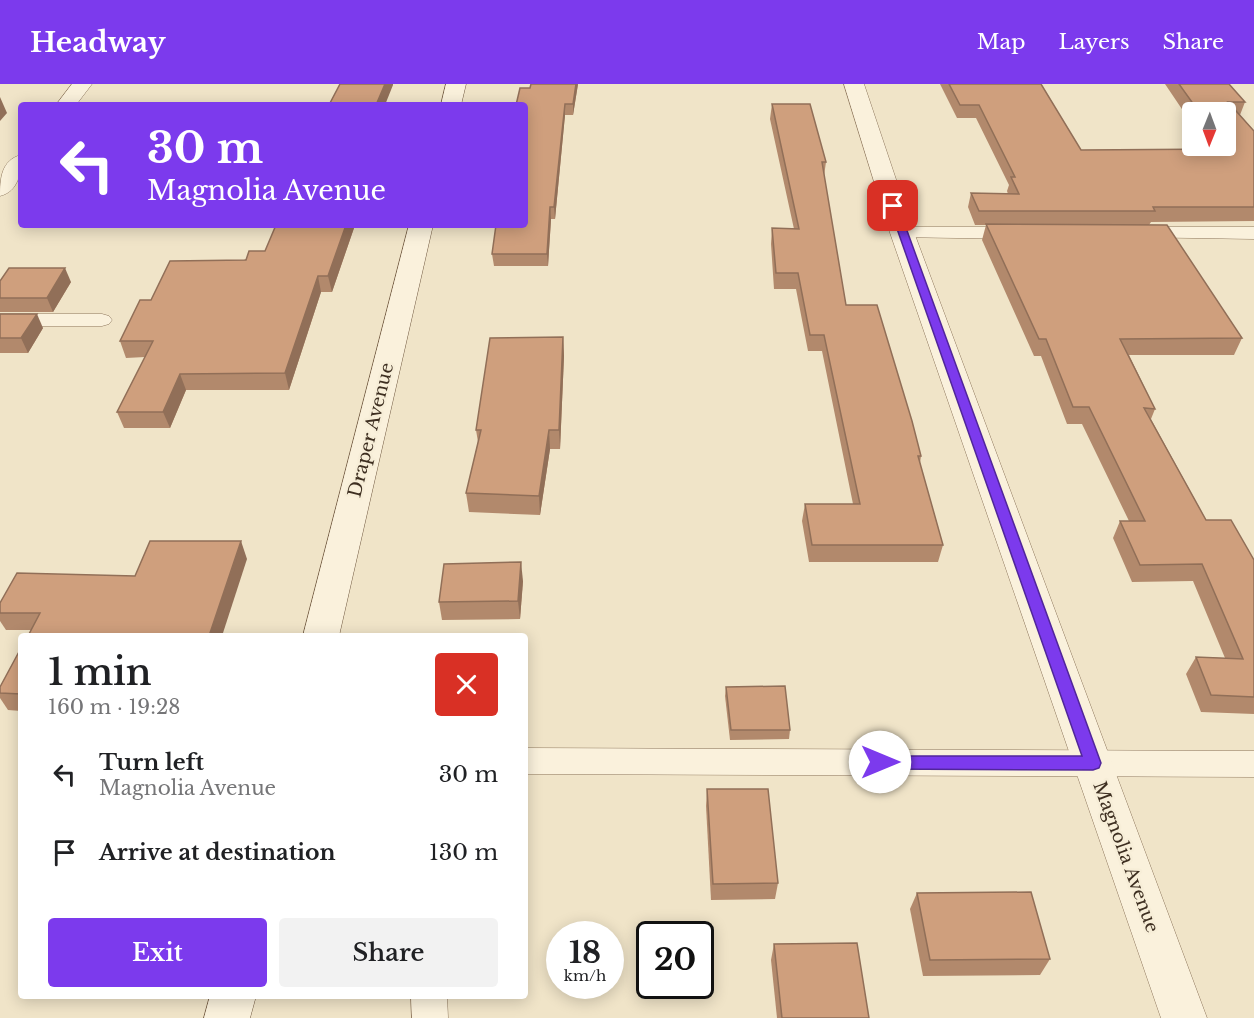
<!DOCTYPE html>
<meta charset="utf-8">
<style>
:root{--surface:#fff;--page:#f2f2f2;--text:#202124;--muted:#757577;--accent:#7c3aed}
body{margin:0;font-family:"Libre Baskerville",serif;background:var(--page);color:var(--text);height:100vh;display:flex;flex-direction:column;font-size:22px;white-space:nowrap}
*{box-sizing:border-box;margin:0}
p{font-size:20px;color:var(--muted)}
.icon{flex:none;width:33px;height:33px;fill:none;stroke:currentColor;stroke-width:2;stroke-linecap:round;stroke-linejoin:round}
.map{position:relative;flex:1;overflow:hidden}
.drawer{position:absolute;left:18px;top:549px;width:510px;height:366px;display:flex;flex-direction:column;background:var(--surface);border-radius:6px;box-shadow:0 3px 15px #0003}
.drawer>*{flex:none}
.hud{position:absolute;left:18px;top:18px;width:510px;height:126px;border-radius:6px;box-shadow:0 3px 15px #0003;background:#7c3aed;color:#fff;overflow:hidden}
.needle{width:39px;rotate:181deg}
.controls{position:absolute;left:1182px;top:18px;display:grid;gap:12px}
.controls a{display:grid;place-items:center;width:54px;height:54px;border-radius:6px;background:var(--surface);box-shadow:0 3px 15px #0003;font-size:30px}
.speed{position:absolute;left:546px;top:837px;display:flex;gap:12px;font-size:30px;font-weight:700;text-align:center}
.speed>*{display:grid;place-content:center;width:78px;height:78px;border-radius:50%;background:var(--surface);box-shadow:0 3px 15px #0003;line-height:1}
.speed small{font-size:15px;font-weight:400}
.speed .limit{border:3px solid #111;border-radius:9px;background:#fff;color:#111}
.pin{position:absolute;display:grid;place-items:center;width:51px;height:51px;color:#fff;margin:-26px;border-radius:12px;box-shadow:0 3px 9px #0006}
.me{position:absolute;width:66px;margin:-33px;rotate:90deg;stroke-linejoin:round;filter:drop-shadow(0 0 4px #0008)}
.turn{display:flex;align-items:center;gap:21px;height:126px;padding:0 30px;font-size:27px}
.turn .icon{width:78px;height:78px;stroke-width:2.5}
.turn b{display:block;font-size:42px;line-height:51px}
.round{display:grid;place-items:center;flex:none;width:63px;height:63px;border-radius:6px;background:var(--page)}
.head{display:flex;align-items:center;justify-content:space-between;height:102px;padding:0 30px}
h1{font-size:36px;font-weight:600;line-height:45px}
.primary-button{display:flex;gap:12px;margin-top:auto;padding:12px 30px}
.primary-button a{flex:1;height:69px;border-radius:6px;background:var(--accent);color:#fff;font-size:24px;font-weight:600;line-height:69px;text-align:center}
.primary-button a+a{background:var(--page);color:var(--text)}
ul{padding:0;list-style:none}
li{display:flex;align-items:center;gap:18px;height:78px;padding:0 30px}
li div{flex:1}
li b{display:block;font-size:22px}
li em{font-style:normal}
header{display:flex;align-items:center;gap:36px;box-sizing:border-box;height:84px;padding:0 30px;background:var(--accent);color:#fff}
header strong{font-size:28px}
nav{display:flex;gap:33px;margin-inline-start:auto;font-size:21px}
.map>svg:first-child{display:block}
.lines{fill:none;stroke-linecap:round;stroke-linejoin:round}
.lane-casing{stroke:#8d765c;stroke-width:1}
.street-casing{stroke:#8d765c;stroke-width:1}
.secondary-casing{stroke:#6f573f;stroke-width:1}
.lane{fill:#faf1dc;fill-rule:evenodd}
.street{fill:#faf1dc;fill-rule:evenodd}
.secondary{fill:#faf1dc;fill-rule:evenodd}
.wall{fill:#b2896c}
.shaded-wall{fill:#916f58}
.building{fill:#cf9f7d;stroke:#916f58;stroke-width:1.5}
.route{fill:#7c3aed;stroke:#51269a;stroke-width:1.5}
.labels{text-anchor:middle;stroke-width:5;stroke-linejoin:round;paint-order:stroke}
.street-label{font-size:18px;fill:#3d2e20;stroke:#f7eed8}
</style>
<header>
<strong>Headway</strong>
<nav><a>Map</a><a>Layers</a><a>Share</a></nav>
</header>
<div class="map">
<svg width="1254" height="934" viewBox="0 0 1254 934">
<rect width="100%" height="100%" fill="#f0e4c8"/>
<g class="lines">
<defs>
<g id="lane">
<polygon points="902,143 1019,143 1026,145 1028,149 1026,153 1019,155 895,153 893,149 895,145"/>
<polygon points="1137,143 1254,143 1254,155 1130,153 1128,149 1130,145"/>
<polygon points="0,230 102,230 109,232 112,236 109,240 102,242 0,242"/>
<polygon points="525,664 1254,667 1254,693 525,690"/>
<polygon points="411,912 447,912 448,934 412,934"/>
</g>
<g id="street">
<polygon points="72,0 92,0 76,21 56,21"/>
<polygon points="844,0 864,0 912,143 1207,934 1161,934 888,143"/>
<path d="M21,71C21,89 19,107 0,112C0,95 1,76 21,71Z"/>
</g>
<g id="secondary">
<polygon points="446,0 466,0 461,21 441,21"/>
<polygon points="409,141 433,141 339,552 303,552"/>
<polygon points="210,912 256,912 250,934 204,934"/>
</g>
</defs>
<!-- lane casing -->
<use href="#lane" class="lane-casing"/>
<!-- street casing -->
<use href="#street" class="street-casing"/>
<!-- secondary casing -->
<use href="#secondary" class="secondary-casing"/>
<!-- lane -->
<use href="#lane" class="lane"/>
<!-- street -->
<use href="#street" class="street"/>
<!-- secondary -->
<use href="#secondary" class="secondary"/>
</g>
<!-- wall -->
<g class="wall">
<polygon points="578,0 573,31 565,31 555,135 551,135 548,182 494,182 492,170 530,4"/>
<polygon points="940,0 1041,0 1081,66 1210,65 1208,62 1226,62 1226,28 1192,28 1192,40 1165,0 1229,0 1245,18 1240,31 1254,47 1254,137 1151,138 1149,141 1242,254 1234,271 1129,271 1155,325 1151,335 1206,436 1254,476 1254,630 1201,628 1186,590 1196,573 1225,574 1193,497 1132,498 1113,454 1120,437 1129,437 1082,340 1067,340 1041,272 1034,272 982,156 986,141 975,141 968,123 971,109 1008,110 1007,107 1009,101 976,34 957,34"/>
<polygon points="772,20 826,78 824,92 846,221 921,372 920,379 943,461 938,478 809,478 802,437 805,420 853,420 822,267 808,267 796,205 774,205 771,160 772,144 794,145 770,35"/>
<polygon points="355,141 332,208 321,208 289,306 186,306 170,344 124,344 117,328 145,273 126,274 120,257 151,216 265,167"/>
<polygon points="0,197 71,198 53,228 0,228"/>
<polygon points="0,230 43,244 28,269 0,269"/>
<polygon points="563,253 564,272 560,365 550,365 540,431 469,428 466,409 478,358 476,346"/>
<polygon points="247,475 31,546 6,546 0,537 0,519"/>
<polygon points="523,497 520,535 442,536 439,518"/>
<polygon points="21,564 21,627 8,626 0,614 0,603"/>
<polygon points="726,603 790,646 789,655 730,656 725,612"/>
<polygon points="707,705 778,799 775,815 711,816 706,722"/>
<polygon points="917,809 1050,875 1040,891 923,892 910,825"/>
<polygon points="774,860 869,934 777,934 771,876"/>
</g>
<!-- shaded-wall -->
<g class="shaded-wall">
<polygon points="385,0 393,0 393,1 385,21 376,21"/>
<polygon points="576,0 578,0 573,31 573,20"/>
<polygon points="0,13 7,29 0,37"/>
<polygon points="565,20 565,31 555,135 554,123"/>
<polygon points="550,123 551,135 548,182 547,170"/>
<polygon points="346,141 355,141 332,208 328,192"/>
<polygon points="65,184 71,198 53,228 47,214"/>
<polygon points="318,192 321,208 289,306 285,289"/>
<polygon points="37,230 43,244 28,269 21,254"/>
<polygon points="563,253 564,272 560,365 559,346"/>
<polygon points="180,290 186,306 170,344 163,328"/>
<polygon points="549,346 550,365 540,431 539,412"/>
<polygon points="241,457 247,475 222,552 209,552"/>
<polygon points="521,478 523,497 520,535 518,517"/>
</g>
<!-- building -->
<g class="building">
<polygon points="340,0 385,0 376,21 329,21"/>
<polygon points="531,0 576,0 573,20 565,20 554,123 550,123 547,170 492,170 496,141 525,141 525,21 516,21 520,4 530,4"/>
<polygon points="949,0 1041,0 1081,66 1225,65 1222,62 1226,62 1226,28 1199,28 1179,0 1229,0 1245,18 1228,18 1254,47 1254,123 1153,123 1155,127 979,127 971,109 1019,110 1011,93 1015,93 979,21 960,21"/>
<polygon points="772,20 810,20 826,78 822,78 846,221 877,221 912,337 921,372 918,372 943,461 812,461 805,420 860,420 824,251 810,251 798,189 776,189 772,144 799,145"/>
<polygon points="986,140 1167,141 1242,254 1120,255 1155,325 1144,324 1206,436 1231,436 1254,476 1254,613 1211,611 1196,573 1243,575 1202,480 1140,481 1120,437 1145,437 1089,323 1073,323 1046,255 1039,255"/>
<polygon points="276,141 346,141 328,192 318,192 285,289 180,290 163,328 117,328 153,257 120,257 140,216 151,216 170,177 246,176 249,167 265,167"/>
<polygon points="9,184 65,184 47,214 0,214 0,197"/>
<polygon points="0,230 37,230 21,254 0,254"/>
<polygon points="563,253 559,346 549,346 539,412 466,409 481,346 476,346 490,254"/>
<polygon points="150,457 241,457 209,552 28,552 40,529 0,529 0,519 17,489 135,492"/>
<polygon points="521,478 518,517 439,518 444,480"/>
<polygon points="21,564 21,610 0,609 0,603"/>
<polygon points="785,602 790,646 731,646 726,603"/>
<polygon points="707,705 768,705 778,799 713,800"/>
<polygon points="1031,808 1050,875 930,876 917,809"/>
<polygon points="857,859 869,934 782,934 774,860"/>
</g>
<!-- route -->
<polygon class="route" points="890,120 898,122 1101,679 1099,684 1093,686 880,685 874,683 872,678 874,674 880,672 1082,672 889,122"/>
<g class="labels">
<!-- street labels -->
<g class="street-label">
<text transform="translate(371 346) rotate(-76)" y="6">Draper Avenue</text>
<text transform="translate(1126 773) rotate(70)" y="6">Magnolia Avenue</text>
</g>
</g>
</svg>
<div class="controls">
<a><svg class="needle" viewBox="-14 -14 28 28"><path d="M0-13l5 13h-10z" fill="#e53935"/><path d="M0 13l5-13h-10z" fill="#757577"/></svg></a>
</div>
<div class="speed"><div>18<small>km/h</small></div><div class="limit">20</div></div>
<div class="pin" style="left:893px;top:122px;background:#d93025"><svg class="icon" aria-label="arrive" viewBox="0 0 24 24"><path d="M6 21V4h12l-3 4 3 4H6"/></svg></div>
<svg class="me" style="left:880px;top:678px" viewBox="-20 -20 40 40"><circle r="19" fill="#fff"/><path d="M0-13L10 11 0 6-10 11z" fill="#7c3aed"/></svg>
<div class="hud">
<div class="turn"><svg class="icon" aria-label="left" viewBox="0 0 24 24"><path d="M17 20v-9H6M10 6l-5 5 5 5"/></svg><div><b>30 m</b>Magnolia Avenue</div></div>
</div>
<section class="drawer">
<div class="head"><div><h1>1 min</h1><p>160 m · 19:28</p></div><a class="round" style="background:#d93025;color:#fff"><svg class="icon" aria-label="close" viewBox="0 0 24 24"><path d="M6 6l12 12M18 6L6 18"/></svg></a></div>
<ul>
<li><svg class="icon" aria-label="left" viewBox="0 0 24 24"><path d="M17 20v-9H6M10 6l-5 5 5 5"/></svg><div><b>Turn left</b><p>Magnolia Avenue</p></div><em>30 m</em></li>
<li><svg class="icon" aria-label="arrive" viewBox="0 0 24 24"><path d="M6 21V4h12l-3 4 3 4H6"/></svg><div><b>Arrive at destination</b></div><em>130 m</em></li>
</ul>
<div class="primary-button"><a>Exit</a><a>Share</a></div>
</section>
</div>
